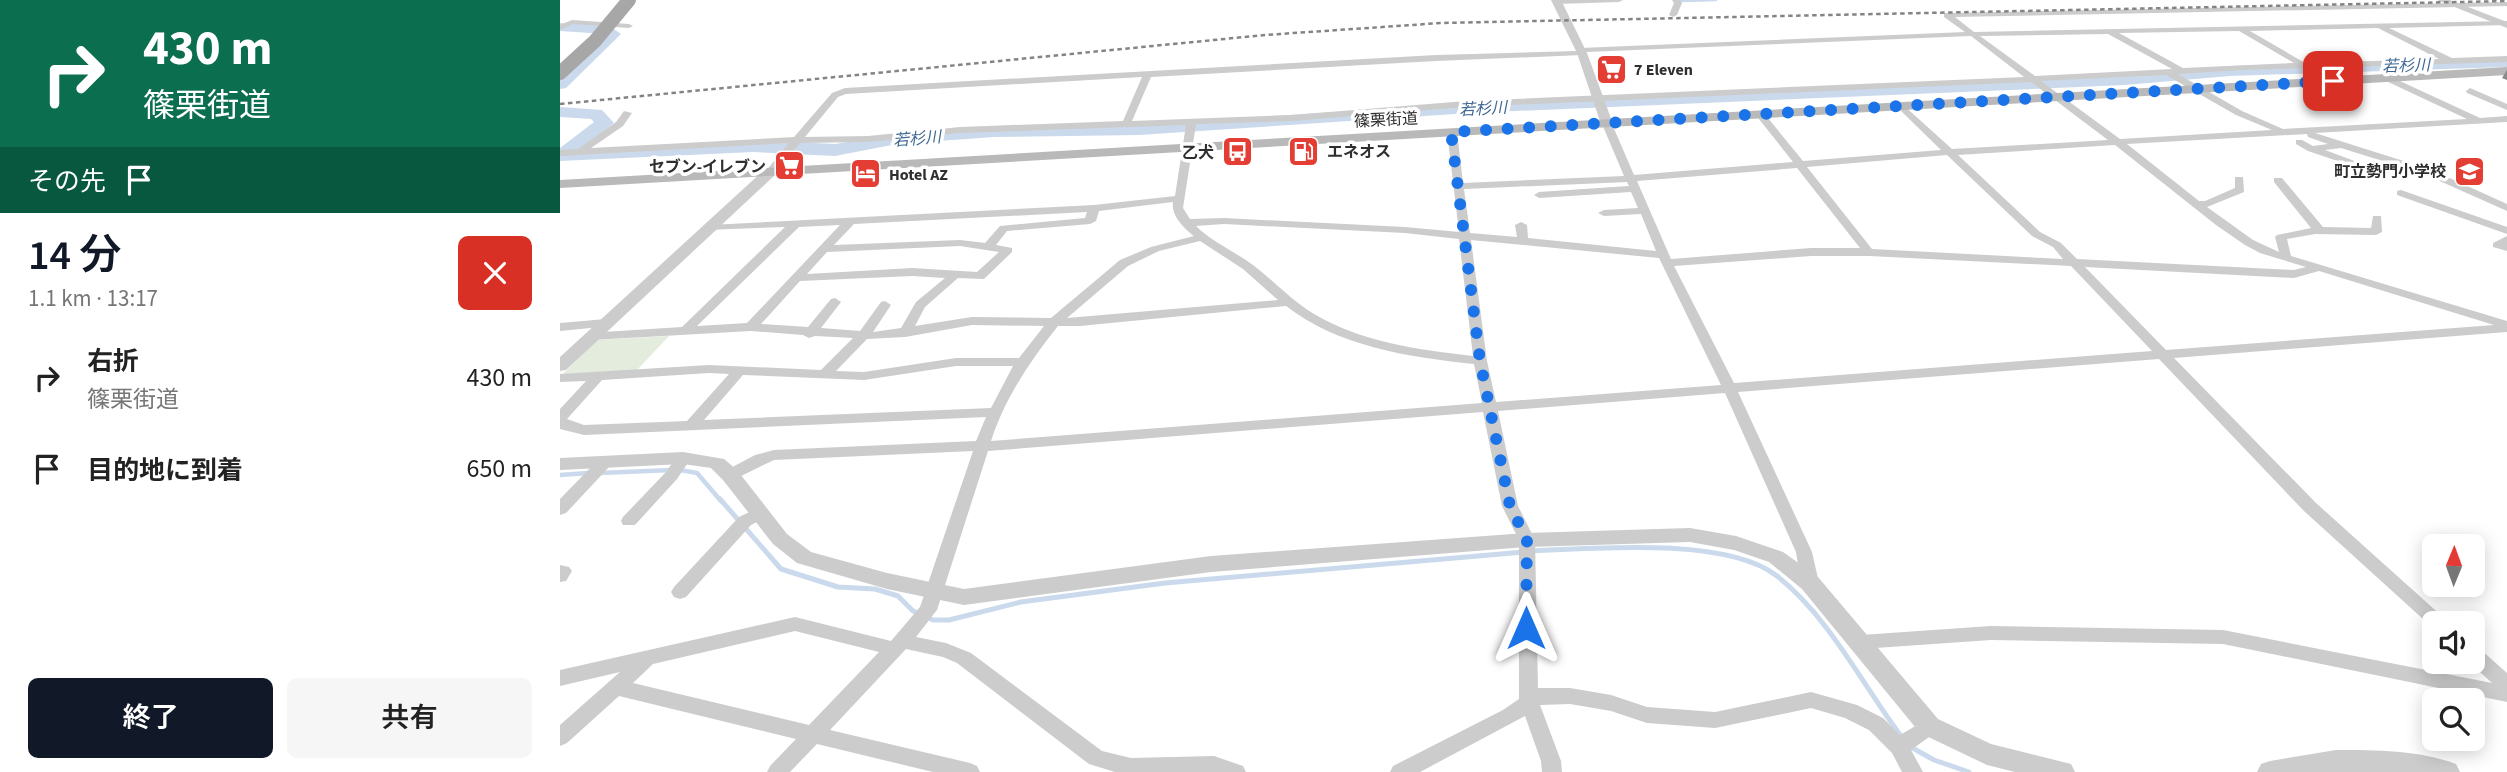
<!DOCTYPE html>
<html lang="ja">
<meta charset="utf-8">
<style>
:root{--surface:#fff;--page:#f6f6f6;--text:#222;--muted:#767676;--accent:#111827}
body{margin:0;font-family:"Source Sans 3","Noto Sans JP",sans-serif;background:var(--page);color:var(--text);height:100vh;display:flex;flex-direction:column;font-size:26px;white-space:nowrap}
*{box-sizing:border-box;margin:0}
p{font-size:23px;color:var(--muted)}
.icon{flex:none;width:38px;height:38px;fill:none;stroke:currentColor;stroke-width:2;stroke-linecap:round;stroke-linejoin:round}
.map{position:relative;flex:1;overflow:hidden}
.drawer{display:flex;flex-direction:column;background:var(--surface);width:560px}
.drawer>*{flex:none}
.guide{background:#0b6e4f;color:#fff;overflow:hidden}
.needle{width:46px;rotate:1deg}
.buttons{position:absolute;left:1862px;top:534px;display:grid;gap:14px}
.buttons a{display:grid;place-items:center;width:63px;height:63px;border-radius:10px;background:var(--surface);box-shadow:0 4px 18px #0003;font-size:35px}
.pin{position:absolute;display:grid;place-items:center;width:60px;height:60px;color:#fff;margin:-30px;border-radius:14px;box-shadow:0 4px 10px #0006}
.me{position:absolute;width:77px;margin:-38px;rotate:0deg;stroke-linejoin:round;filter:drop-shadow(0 0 5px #0008)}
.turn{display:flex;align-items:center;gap:24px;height:147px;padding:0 28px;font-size:32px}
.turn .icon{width:91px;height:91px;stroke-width:2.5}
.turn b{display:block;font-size:49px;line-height:60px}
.then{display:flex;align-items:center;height:66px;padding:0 28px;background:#0003;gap:14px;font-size:26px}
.round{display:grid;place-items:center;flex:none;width:74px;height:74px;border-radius:10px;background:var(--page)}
.headline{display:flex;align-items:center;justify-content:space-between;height:119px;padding:0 28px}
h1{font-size:42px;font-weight:600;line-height:52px;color:var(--accent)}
.cta{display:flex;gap:14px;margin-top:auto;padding:14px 28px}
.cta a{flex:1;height:80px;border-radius:10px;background:var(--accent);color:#fff;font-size:28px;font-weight:600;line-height:80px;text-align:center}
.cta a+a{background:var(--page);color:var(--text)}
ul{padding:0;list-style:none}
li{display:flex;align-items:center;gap:21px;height:91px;padding:0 28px}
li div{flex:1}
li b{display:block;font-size:26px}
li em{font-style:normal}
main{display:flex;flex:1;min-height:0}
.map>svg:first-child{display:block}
.green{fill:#e3ecdd}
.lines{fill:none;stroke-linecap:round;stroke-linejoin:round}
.stream-far2{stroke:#cadaec;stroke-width:2.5}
.stream-far1{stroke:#cadaec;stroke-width:4.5}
.stream{stroke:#cadaec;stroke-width:5}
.river{fill:#cadaec;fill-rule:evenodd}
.minor{fill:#ccc;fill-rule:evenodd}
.tertiary{fill:#ccc;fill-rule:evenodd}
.secondary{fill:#b9b9b9;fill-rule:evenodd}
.rail{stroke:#848484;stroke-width:2.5;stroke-dasharray:4.5 3.5;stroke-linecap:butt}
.primary-bridge{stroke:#a7a7a7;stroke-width:14}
.wall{fill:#8a8a8a}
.route{stroke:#1a73e8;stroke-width:12;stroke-dasharray:0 21.6}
.labels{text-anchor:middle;stroke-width:7;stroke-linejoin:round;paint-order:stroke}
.far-water-label{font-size:16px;font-style:italic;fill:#3d6691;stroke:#fff}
.far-poi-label{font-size:16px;font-weight:bold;fill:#2f2f2f;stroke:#fff;text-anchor:start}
.far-street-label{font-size:16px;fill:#2f2f2f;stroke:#fff}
</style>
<main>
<section class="drawer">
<div class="guide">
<div class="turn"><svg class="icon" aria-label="right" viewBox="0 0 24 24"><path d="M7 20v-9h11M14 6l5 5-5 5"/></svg><div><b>430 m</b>篠栗街道</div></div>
<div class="then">その先<svg class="icon" aria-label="arrive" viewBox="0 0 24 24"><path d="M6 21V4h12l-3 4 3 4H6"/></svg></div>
</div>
<div class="headline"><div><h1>14 分</h1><p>1.1 km · 13:17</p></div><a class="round" style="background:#d93025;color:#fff"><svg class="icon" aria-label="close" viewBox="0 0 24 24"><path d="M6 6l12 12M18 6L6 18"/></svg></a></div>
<ul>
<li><svg class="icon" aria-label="right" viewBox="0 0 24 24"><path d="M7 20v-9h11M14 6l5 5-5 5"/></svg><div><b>右折</b><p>篠栗街道</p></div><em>430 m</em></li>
<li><svg class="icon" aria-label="arrive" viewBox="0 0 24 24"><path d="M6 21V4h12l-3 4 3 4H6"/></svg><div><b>目的地に到着</b></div><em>650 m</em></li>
</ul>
<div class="cta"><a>終了</a><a>共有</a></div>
</section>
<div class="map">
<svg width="1947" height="772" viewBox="0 0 1947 772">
<rect width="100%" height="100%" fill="#fff"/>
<!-- green -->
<polygon class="green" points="109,336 77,370 2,375 37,340"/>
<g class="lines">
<!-- stream-far2 -->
<polyline class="stream-far2" points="1121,1 1156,0"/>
<!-- stream-far1 -->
<g class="stream-far1">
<polyline points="120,470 137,473 161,501"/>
<polyline points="40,473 112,470"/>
<polyline points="0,475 28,473"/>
</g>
<!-- stream -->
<g class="stream">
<polyline points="160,499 221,569 278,587 315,589 338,596 353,611 373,620 389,620 461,602 605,583 964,552"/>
<path d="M972,551C1035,548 1167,537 1217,576C1269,617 1302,684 1341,736"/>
<polyline points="1349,746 1374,760 1409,772"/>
</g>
<!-- river -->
<g class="river">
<polygon points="0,23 48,25 61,34 6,88 0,89 0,75 45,34 0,31"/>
<polygon points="1947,57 1947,67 1670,76 1565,85 910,113 579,135 434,137 337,144 275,156 193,152 0,161 0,148 34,122 31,119 0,117 0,107 42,110 54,123 18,151 193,140 275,144 337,134 434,127 579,125 910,103 1565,75 1670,66"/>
</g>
<!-- minor -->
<g class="minor">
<polygon points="996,0 1063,0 1059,2 997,4 993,2"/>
<polygon points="1112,0 1120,0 1122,3 1117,15 1113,17 1109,15 1114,3"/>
<path d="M1947,2V6L1395,17L1414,32L1947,21V25L1829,28L1892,58L1947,56V62L1683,70L1618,74L1682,111L1723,129L1907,119L1824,80V76L1827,75L1920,118L1947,116V122L1755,133L1872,170L1947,204V211L1864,174L1781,148L1765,150L1816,169L1811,172L1807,171L1748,151L1736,144V140H1742L1753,146L1768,144L1748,137L1747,134L1567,144L1639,201H1645L1675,188V177H1683L1684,192L1647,207L1693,240L1719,252L1715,237L1717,235L1751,228L1714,182V178H1722L1763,227L1811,228L1813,216H1821L1822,232L1816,235L1755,234L1727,239L1731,256L1947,321V332L1614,358L1756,503L1884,618L1887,623H1874V629L1744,511L1599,359L1178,392L1252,552L1259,583L1256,588L1250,589L1244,588L1241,583L1236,552L1165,393L938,411L958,506L975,540L978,688H1010L1051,695L1087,707L1155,712L1251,692L1297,705L1323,718L1340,735L1369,718L1376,720L1379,726L1376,732L1351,750L1363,772H1342L1332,753L1309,730L1285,718L1251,708L1155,728L1087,723L1051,711L1010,704L980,705L1001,761L1002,772H982L981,761L965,716L860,772H830L833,766L943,710L959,699V540L942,506L923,412L428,451L377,610L356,637L386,643L411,653L542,751L571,758L654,756L683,766L686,772H555L529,764L397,663L383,657L346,649L270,730L410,763L417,766L420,772H373L257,744L230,772H207L210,766L236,739L59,696L7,743L0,746V725L60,672L0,686V670L235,617L331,641L360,607L413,451L214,460L175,479H165L162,475L165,471L195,455L214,450L416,441L426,417L24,435L0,429V409L26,381L0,382V374L149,365L261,370L293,338L255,336L249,338L243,335L191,331L32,340L25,336L27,333L122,327L225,227L145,230L143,228L149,225L534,205L615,196L626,125L400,133L308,142L240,143L214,174L210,175L205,172L229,143L0,156V150L18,149L56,122L64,111L72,113L63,126L31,148L234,137L272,93L285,88L876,55L1016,51L1020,48L1405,32L1384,17V13H1387ZM1818,28L1879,59L1745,63L1690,31ZM1679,31L1734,63L1623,68L1559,33ZM1548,34L1612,69L1475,76L1420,36ZM1411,36L1464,77L906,101L732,115L572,121L591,77L876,61L1022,55L1026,52ZM1606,75L1676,115L1712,130L1560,139L1481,81ZM582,77L563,121L400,127L308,136L245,137L278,97L286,94ZM1471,82L1548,140L1392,149L1341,103L1336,106L1338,108L1381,150L1243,161L1203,112L1200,111L1195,114L1233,162L1074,175L1052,124L1047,121L1042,124L1064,176L903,183L897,132L892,129L887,132L899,232L845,227L664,218L630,219L623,208L636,124L732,121L906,107ZM1555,145L1656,225L1685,245L1700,253L1746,267L1734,270L1517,259L1501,243L1480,232L1398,155ZM1387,155L1472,236L1493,247L1503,259L1312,249L1247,167ZM1237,168L1300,248H1251L1111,259L1077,181ZM1067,182L1069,186L979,192L974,195L979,198L1071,192L1078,208L1044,210L1038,213L1044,216L1081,214L1096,251L968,238L967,225L961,222L955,225L957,237L910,233L904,189ZM613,202C611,216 624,228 634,236L591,247L560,260L491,318L412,317L355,326L365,307L398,278L424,279L452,252V248L436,245L447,231L530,224L536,221L539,211ZM527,212L525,218L440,226L425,243L400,240L274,245L294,224ZM664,224L845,233L899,239L913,356C859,350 801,342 754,314C732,301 714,281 693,265C674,251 652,242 636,226ZM280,225L187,323L137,326L239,227ZM911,240L1099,258L1161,385L936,402L927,361ZM640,241L683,269L718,300L507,318L568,266L599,251ZM400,246L439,252L417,272L352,268L247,274L267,252ZM1251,256H1309L1511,266L1592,351L1174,383L1114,266ZM1525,267L1734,278L1759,271L1934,325L1606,350ZM352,276L385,278L356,302L341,328L313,332L331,305L325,301L321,302L300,331L261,328L281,302L275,298L271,299L248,327L201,324L240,281ZM726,306C779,347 849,357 914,364L922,403L431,441C445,398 470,361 498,326H520ZM412,325L484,326L459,358H396L304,372L276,371L307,339L345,337ZM396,366H453L431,408L144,420L183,375L304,380ZM149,373L169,374L127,421L24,425L7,419L42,380ZM235,631L319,652L249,725L73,683L93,664Z"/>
<polygon points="12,20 69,24 73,26 69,28 13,24 0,30 0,25"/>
<polygon points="1910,88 1947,104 1947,110 1907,93 1906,91"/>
<polygon points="1841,190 1947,227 1947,234 1837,195 1837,191"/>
<polygon points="1947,236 1947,251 1933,247 1933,243"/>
<polygon points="46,319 52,323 51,326 0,331 0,323"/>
<polygon points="123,453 131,458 117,479 75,525 63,525 61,521 63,517 107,471 118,454"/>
<polygon points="45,457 50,458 53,462 50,466 6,513 0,515 0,499 40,458"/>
<polygon points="200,507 206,509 208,513 206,517 191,525 126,597 120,599 114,597 111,592 114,587 179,517"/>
<polygon points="0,565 9,567 12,571 6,581 0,582"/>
<polygon points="1431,626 1663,630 1932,683 1909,662 1913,662 1913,647 1920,649 1947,673 1947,702 1663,644 1431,640 1301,649 1295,647 1292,642 1295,637 1301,635"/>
</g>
<!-- tertiary -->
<g class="tertiary">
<polygon points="991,0 1001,0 1027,53 1053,124 1051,127 1041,124 1017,53"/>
<polygon points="1877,0 1890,0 1947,22 1947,28"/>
<polygon points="210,168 216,172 215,175 6,370 0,371 0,357 205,169"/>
<polygon points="123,452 164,459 177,470 227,534 251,552 327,573 404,589 651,556 967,533 1130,528 1176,536 1223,552 1258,577 1378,719 1431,744 1511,764 1515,772 1455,772 1427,765 1360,733 1242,589 1209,562 1174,550 1130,542 967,547 651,572 404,605 327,589 237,563 213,544 163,480 151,468 123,464 0,470 0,458"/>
<path d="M1776,750C1815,750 1859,750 1896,764L1900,772H1697L1701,764L1710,761Z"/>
</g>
<!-- secondary -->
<polygon class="secondary" points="1947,67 1947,75 0,188 0,180"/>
<!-- rail -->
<polyline class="rail" points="0,104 705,35 881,23 1947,1"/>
<!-- primary-bridge -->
<polyline class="primary-bridge" points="0,73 35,41 69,0"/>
</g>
<!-- wall -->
<polygon class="wall" points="1947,70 1947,80 1942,78"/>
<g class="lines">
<!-- route -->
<polyline class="route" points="966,628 967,540 950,506 920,361 891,132 1773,81"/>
</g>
<!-- icons -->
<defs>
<symbol id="supermarket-square" viewBox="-11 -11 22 22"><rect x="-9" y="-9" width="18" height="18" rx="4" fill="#e43e34" stroke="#fff"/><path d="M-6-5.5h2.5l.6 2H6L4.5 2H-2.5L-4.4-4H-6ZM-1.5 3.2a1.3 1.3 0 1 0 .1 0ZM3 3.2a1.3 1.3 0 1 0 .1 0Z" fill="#fff"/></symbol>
<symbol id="fuel-square" viewBox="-11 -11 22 22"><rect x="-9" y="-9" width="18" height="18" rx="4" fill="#e43e34" stroke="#fff"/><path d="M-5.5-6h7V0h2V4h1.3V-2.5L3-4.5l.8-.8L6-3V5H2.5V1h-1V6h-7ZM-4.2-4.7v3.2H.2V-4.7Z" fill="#fff"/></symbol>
<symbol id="bus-square" viewBox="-11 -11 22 22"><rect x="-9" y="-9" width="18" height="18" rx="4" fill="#e43e34" stroke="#fff"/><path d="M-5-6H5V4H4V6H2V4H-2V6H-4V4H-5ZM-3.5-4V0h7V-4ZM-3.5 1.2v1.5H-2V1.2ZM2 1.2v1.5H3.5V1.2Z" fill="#fff"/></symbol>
<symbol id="school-square" viewBox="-11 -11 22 22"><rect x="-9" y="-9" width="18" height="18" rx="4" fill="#e43e34" stroke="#fff"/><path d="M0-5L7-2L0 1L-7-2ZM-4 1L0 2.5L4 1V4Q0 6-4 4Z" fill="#fff"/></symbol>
<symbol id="hotel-square" viewBox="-11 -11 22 22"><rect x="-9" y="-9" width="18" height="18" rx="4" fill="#e43e34" stroke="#fff"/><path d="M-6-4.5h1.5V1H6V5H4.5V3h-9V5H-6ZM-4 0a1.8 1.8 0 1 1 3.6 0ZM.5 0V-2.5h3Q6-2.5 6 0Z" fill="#fff"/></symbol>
</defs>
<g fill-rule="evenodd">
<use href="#supermarket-square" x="1034" y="52" width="35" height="35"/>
<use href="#fuel-square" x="726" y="134" width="35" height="35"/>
<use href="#bus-square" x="660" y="134" width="35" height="35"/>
<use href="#supermarket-square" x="212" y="148" width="35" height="35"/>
<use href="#school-square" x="1892" y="154" width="35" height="35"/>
<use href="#hotel-square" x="288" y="156" width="35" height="35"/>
</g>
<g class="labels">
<!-- far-water labels -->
<g class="far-water-label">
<text transform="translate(1846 65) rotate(-2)" y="6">若杉川</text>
<text transform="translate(923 108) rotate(-3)" y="6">若杉川</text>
<text transform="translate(357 138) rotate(-5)" y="6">若杉川</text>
</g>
<!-- far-poi labels -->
<g class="far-poi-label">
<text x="1074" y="75">7 Eleven</text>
<text x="767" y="157">エネオス</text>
<text x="654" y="158" text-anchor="end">乙犬</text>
<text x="206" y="172" text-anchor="end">セブン-イレブン</text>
<text x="1886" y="177" text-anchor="end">町立勢門小学校</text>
<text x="329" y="180">Hotel AZ</text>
</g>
<!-- far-street labels -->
<g class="far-street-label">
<text transform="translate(826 119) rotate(-3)" y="6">篠栗街道</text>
</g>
</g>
</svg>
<div class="buttons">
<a><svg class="needle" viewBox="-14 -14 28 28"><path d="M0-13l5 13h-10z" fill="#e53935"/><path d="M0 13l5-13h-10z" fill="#767676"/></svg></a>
<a><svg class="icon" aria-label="sound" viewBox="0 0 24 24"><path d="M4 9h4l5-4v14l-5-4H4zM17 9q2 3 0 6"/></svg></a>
<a><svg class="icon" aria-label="search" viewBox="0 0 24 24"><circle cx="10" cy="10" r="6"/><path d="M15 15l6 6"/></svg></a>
</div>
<div class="pin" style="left:1773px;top:81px;background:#d93025"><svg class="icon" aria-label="arrive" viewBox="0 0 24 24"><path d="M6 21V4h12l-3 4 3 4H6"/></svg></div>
<svg class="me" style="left:966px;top:628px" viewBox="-20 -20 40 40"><path d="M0-17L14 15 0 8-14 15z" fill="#1a73e8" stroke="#fff" stroke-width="4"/></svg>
</div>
</main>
